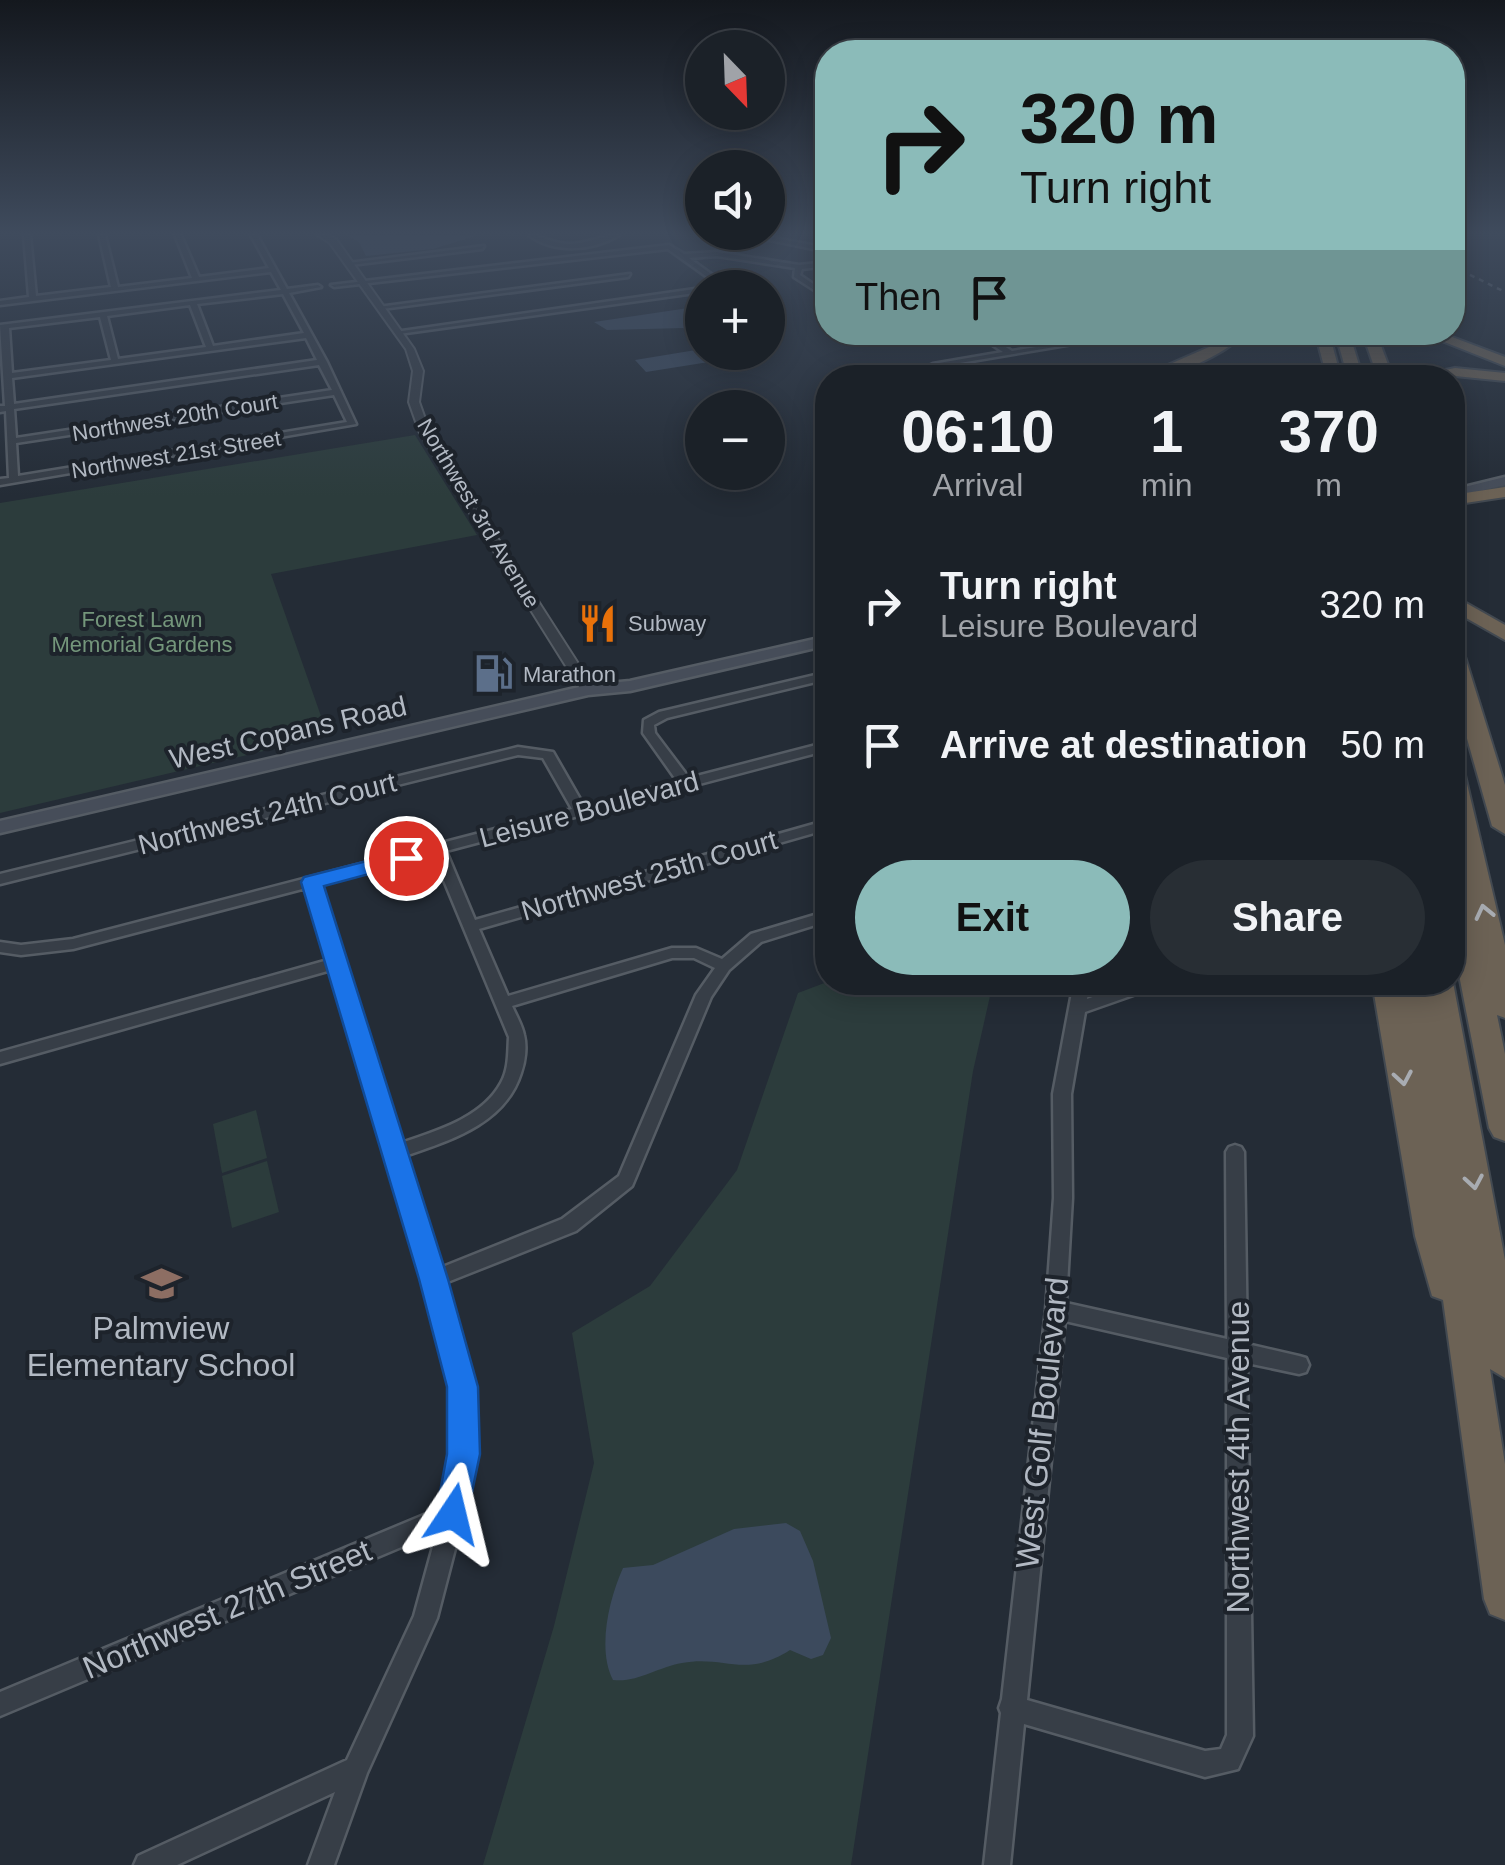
<!DOCTYPE html>
<meta charset="utf-8">
<style>
:root{--surface:#1b2128;--page:#282e34;--text:#f1f3f6;--muted:#a0a3a8;--line:#393e45;--accent:#8bbbb9}
body{margin:0;font-family:Arial,sans-serif;background:var(--page);color:var(--text);height:100vh;display:flex;flex-direction:column;font-size:38px;white-space:nowrap}
*{box-sizing:border-box;margin:0}
p{font-size:32px;color:var(--muted)}
.icon{flex:none;width:55px;height:55px;fill:none;stroke:currentColor;stroke-width:2;stroke-linecap:round;stroke-linejoin:round}
.map{position:relative;flex:1;overflow:hidden}
.details{position:absolute;left:815px;top:365px;width:650px;height:630px;display:flex;flex-direction:column;background:var(--surface);border-radius:40px;box-shadow:0 5px 25px #0003,0 0 0 2px var(--line)}
.details>*{flex:none}
.guide{position:absolute;left:815px;top:40px;width:650px;height:305px;border-radius:40px;box-shadow:0 5px 25px #0003,0 0 0 2px var(--line);background:#8bbbb9;color:#111;overflow:hidden}
.needle{width:65px;rotate:157deg}
.controls{position:absolute;left:685px;top:30px;display:grid;gap:20px}
.controls a{display:grid;place-items:center;width:100px;height:100px;border-radius:50%;background:var(--surface);box-shadow:0 5px 25px #0003,0 0 0 2px var(--line);font-size:50px}
.pin{position:absolute;display:grid;place-items:center;width:85px;height:85px;color:#fff;margin:-42px;border:5px solid #fff;border-radius:50%;box-shadow:0 2px 10px #0007}
.me{position:absolute;width:110px;margin:-55px;rotate:10deg;stroke-linejoin:round;filter:drop-shadow(0 0 8px #0008)}
.turn{display:flex;align-items:center;gap:35px;height:210px;padding:0 40px;font-size:45px}
.turn .icon{width:130px;height:130px;stroke-width:2.5}
.turn b{display:block;font-size:70px;line-height:85px}
.then{display:flex;align-items:center;height:95px;padding:0 40px;background:#0003;gap:20px;font-size:38px}
.eta{display:flex;justify-content:space-evenly;align-items:center;height:170px;text-align:center}
.eta b{font-size:60px;font-weight:700;line-height:70px}
.cta{display:flex;gap:20px;margin-top:auto;padding:20px 40px}
.cta a{flex:1;height:115px;border-radius:60px;background:var(--accent);color:#111;font-size:40px;font-weight:700;line-height:115px;text-align:center}
.cta a+a{background:var(--page);color:var(--text)}
ul{padding:0;list-style:none}
li{display:flex;align-items:center;gap:30px;height:140px;padding:0 40px}
li div{flex:1}
li b{display:block;font-size:38px}
li em{font-style:normal}
.map>svg:first-child{display:block}
.green{fill:#2c3c3c}
.water{fill:#3c4a5d}
.lines{fill:none;stroke-linecap:round;stroke-linejoin:round}
.minor-casing{stroke:#555c64;stroke-width:5}
.tertiary-casing{stroke:#555c64;stroke-width:4}
.secondary-casing{stroke:#555c64;stroke-width:5}
.motorway-casing{stroke:#424951;stroke-width:4}
.minor{fill:#373e47;fill-rule:evenodd}
.tertiary{fill:#373e47;fill-rule:evenodd}
.secondary{fill:#464d59;fill-rule:evenodd}
.motorway{fill:#6c6255;fill-rule:evenodd}
.rail{stroke:#5e6570;stroke-width:2.5;stroke-dasharray:5 5;stroke-linecap:butt}
.oneway{stroke:#a8acb2}
.route{fill:#1a73e8;stroke:#114b97;stroke-width:2.5}
.labels{text-anchor:middle;stroke-width:8;stroke-linejoin:round;paint-order:stroke}
.far-street-label{font-size:22px;fill:#b2b9c3;stroke:#1d232b}
.far-park-label{font-size:22px;fill:#74967b;stroke:#1d232b}
.far-poi-label{font-size:22px;fill:#b2b9c3;stroke:#1d232b;text-anchor:start}
.street-label{font-size:28px;fill:#b2b9c3;stroke:#1d232b}
.near-poi-label{font-size:32px;fill:#b2b9c3;stroke:#1d232b}
.near-street-label{font-size:32px;fill:#b2b9c3;stroke:#1d232b}
</style>
<div class="map">
<svg width="1505" height="1865" viewBox="0 0 1505 1865">
<rect width="100%" height="100%" fill="#242c36"/>
<!-- green -->
<g class="green">
<polygon points="415,435 477,535 271,574 328,736 0,813 0,503"/>
<polygon points="827,982 993,983 973,1071 851,1865 483,1865 554,1626 594,1463 572,1333 650,1286 737,1170 798,993"/>
<polygon points="256,1110 267,1158 222,1173 213,1124"/>
<polygon points="267,1161 279,1212 232,1228 222,1176"/>
</g>
<!-- water -->
<g class="water">
<polygon points="347,235 479,235 433,249 366,256 359,242"/>
<polygon points="702,306 702,339 683,328 607,330 594,322"/>
<polygon points="702,349 702,352 765,353 646,372 635,360"/>
<path d="M786,1523L800,1531L813,1561L831,1638L823,1655L811,1659L790,1650C745,1679 725,1655 682,1663C658,1667 637,1683 613,1680C597,1649 609,1599 623,1568L653,1565L734,1529Z"/>
</g>
<g class="lines">
<defs>
<g id="minor">
<path d="M24,235H30L36,296L111,287L99,235H105L118,287L192,278L175,235H181L199,277L269,268L251,235H257L287,289L318,285L321,287L289,293L327,362L356,424L0,485V479L9,478L6,411L0,412V406H5L0,325L281,290L271,272L0,305V301L29,297ZM283,294L304,333L213,346L197,304ZM190,305L206,347L118,359L107,316ZM100,317L111,360L12,373L9,328ZM306,338L317,360L14,404L12,378ZM319,365L332,390L16,438L14,409ZM334,395L347,422L18,476L16,443Z"/>
<path d="M529,235C543,236 554,244 570,244C587,244 602,235 619,235C593,251 554,254 529,235Z"/>
<polygon points="745,235 758,235 828,248 828,252"/>
<polygon points="669,245 684,254 717,252 799,265 828,262 828,266 802,269 800,275 828,294 828,299 794,277 795,268 717,256 689,258 725,284 721,288 713,288 717,284 668,249 334,287 331,285"/>
<polygon points="484,246 482,249 351,265 348,263"/>
<polygon points="630,274 628,277 382,309 378,307"/>
<polygon points="702,288 702,292 399,334 395,332"/>
<polygon points="881,332 897,335 938,332 896,339"/>
<polygon points="973,332 982,332 1012,351 1122,333 1126,335 930,368 929,366 933,364 1003,352"/>
<path d="M828,672V679L667,718L654,725L655,733L689,778L828,742V750L446,851L475,920L828,820V829L479,929L508,996L672,948H696L722,959L751,934L828,911V921L761,942L729,970L711,997L632,1186L576,1231L445,1283L472,1387L474,1454L464,1514L437,1618L367,1773L334,1865H308L335,1792L177,1865H134L138,1856L347,1760L414,1616L437,1532L0,1716V1692L443,1507L452,1454V1387L424,1279L331,970L0,1064V1052L328,960L306,888L73,949L21,955L0,952V942L21,945L73,939L572,809L543,758L518,755L0,884V874L518,747L553,752L584,806L677,781L643,733L644,720L659,712ZM433,854L509,1037C508,1053 509,1069 501,1083C482,1118 436,1131 401,1143L320,884ZM672,958H694L715,968L696,995L619,1176L562,1219L440,1268L405,1156C451,1140 505,1124 521,1073C525,1062 527,1047 524,1035C522,1025 516,1015 512,1006Z"/>
<path d="M1074,982H1090L1087,999L1135,982H1161L1159,986L1085,1012L1071,1094L1072,1198L1066,1303L1227,1339L1226,1152L1229,1147L1235,1145L1241,1147L1244,1152L1247,1344L1299,1356L1306,1358L1309,1365L1306,1372L1299,1374L1247,1363L1253,1736L1238,1769L1205,1777L1024,1724L1010,1865H984L1001,1713L999,1708L1002,1699L1046,1310L1054,1198L1053,1094ZM1065,1321L1227,1358V1735L1221,1749L1205,1751L1027,1700Z"/>
</g>
<polygon id="tertiary" points="318,235 327,235 336,239 414,349 423,371 419,402 430,433 595,690 593,693 583,693 581,690 420,433 409,402 413,371 406,349 330,243"/>
<g id="secondary">
<polygon points="1505,477 1505,485 1452,498 1452,490"/>
<polygon points="828,636 828,645 630,691 588,695 0,833 0,821 588,685 630,681"/>
</g>
<g id="motorway">
<path d="M1232,332H1248C1220,357 1175,378 1138,378L1209,347Z"/>
<polygon points="1315,332 1329,332 1341,378 1327,378"/>
<polygon points="1335,332 1349,332 1363,378 1348,378"/>
<polygon points="1362,332 1376,332 1393,378 1378,378"/>
<polygon points="1419,332 1439,332 1505,357 1505,366"/>
<polygon points="1455,368 1505,373 1505,381 1455,376 1406,378"/>
<polygon points="1505,487 1505,497 1452,505 1452,495"/>
<polygon points="1452,595 1505,625 1505,640 1452,610"/>
<polygon points="1452,641 1462,647 1505,785 1505,834 1492,826 1452,686"/>
<polygon points="1452,764 1464,771 1505,945 1505,1018 1497,1015 1505,1054 1505,1141 1494,1137 1489,1128 1452,939 1452,861 1460,863 1452,829"/>
<polygon points="1372,982 1453,982 1505,1260 1505,1378 1490,1369 1505,1464 1505,1620 1490,1614 1484,1599 1443,1300 1432,1296 1415,1236"/>
</g>
</defs>
<!-- minor casing -->
<use href="#minor" class="minor-casing"/>
<!-- tertiary casing -->
<use href="#tertiary" class="tertiary-casing"/>
<!-- secondary casing -->
<use href="#secondary" class="secondary-casing"/>
<!-- motorway casing -->
<use href="#motorway" class="motorway-casing"/>
<!-- minor -->
<use href="#minor" class="minor"/>
<!-- tertiary -->
<use href="#tertiary" class="tertiary"/>
<!-- secondary -->
<use href="#secondary" class="secondary"/>
<!-- motorway -->
<use href="#motorway" class="motorway"/>
<!-- rail -->
<polyline class="rail" points="1452,266 1505,292"/>
</g>
<!-- one-way arrows -->
<defs><path id="oneway-chevron" d="M-2-3.5L2.5 0L-2 3.5" fill="none" stroke-width="1.6" stroke-linecap="round" stroke-linejoin="round" transform="scale(2.5)"/></defs>
<g class="oneway">
<use href="#oneway-chevron" transform="translate(1484 912) rotate(-103)"/>
<use href="#oneway-chevron" transform="translate(1403 1078) rotate(80)"/>
<use href="#oneway-chevron" transform="translate(1474 1182) rotate(80)"/>
</g>
<!-- sky -->
<linearGradient id="sky" x2="0" y2="1"><stop stop-color="#14181e"/><stop offset="0.47" stop-color="#3f4b5d"/><stop offset="1" stop-color="#3f4b5d" stop-opacity="0"/></linearGradient>
<rect width="1505" height="496" fill="url(#sky)"/>
<!-- route -->
<polygon class="route" points="406,851 414,853 417,858 414,862 324,886 448,1279 478,1387 480,1454 465,1526 453,1531 441,1526 436,1514 447,1454 447,1387 419,1279 301,882 304,877"/>
<!-- icons -->
<defs>
<symbol id="restaurant-bare" viewBox="-9 -9 18 18"><path d="M-5-6h1v4h1v-4h1v4h1v-4h1v5L-1.5 .5V6h-2V.5L-5-1ZM5-6V6H3V1.5H1.5Q1.5-4 5-6Z" fill="#e8710a" stroke="#1d232b" stroke-width="2.5" paint-order="stroke"/></symbol>
<symbol id="fuel-bare" viewBox="-9 -9 18 18"><path d="M-5.5-6h7V0h2V4h1.3V-2.5L3-4.5l.8-.8L6-3V5H2.5V1h-1V6h-7ZM-4.2-4.7v3.2H.2V-4.7Z" fill="#5c6f8a" stroke="#1d232b" stroke-width="2.5" paint-order="stroke"/></symbol>
<symbol id="school-bare" viewBox="-9 -9 18 18"><path d="M0-5L7-2L0 1L-7-2ZM-4 1L0 2.5L4 1V4Q0 6-4 4Z" fill="#8d6e63" stroke="#1d232b" stroke-width="2.5" paint-order="stroke"/></symbol>
</defs>
<g fill-rule="evenodd">
<use href="#restaurant-bare" x="570" y="596" width="55" height="55"/>
<use href="#fuel-bare" x="466" y="646" width="55" height="55"/>
<use href="#school-bare" x="134" y="1256" width="55" height="55"/>
</g>
<g class="labels">
<!-- far-street labels -->
<g class="far-street-label">
<text transform="translate(175 417) rotate(-9)" y="8">Northwest 20th Court</text>
<text transform="translate(176 454) rotate(-9)" y="8">Northwest 21st Street</text>
<text transform="translate(479 513) rotate(59)" y="8">Northwest 3rd Avenue</text>
</g>
<!-- far-park labels -->
<g class="far-park-label">
<text x="142" y="627">Forest Lawn<tspan x="142" dy="25">Memorial Gardens</tspan></text>
</g>
<!-- far-poi labels -->
<g class="far-poi-label">
<text x="628" y="631">Subway</text>
<text x="523" y="682">Marathon</text>
</g>
<!-- street labels -->
<g class="street-label">
<text transform="translate(288 732) rotate(-13)" y="10">West Copans Road</text>
<text transform="translate(589 809) rotate(-15)" y="10">Leisure Boulevard</text>
<text transform="translate(267 813) rotate(-14)" y="10">Northwest 24th Court</text>
<text transform="translate(649 875) rotate(-16)" y="10">Northwest 25th Court</text>
</g>
<!-- near-poi labels -->
<g class="near-poi-label">
<text x="161" y="1339">Palmview<tspan x="161" dy="37">Elementary School</tspan></text>
</g>
<!-- near-street labels -->
<g class="near-street-label">
<text transform="translate(1042 1423) rotate(-84)" y="11">West Golf Boulevard</text>
<text transform="translate(1238 1457) rotate(-90)" y="11">Northwest 4th Avenue</text>
<text transform="translate(227 1609) rotate(-23)" y="11">Northwest 27th Street</text>
</g>
</g>
</svg>
<div class="controls">
<a><svg class="needle" viewBox="-14 -14 28 28"><path d="M0-13l5 13h-10z" fill="#e53935"/><path d="M0 13l5-13h-10z" fill="#a0a3a8"/></svg></a>
<a><svg class="icon" aria-label="sound" viewBox="0 0 24 24"><path d="M4 9h4l5-4v14l-5-4H4zM17 9q2 3 0 6"/></svg></a>
<a>+</a>
<a>−</a>
</div>
<div class="pin" style="left:406px;top:858px;background:#d93025"><svg class="icon" aria-label="arrive" viewBox="0 0 24 24"><path d="M6 21V4h12l-3 4 3 4H6"/></svg></div>
<svg class="me" style="left:453px;top:1514px" viewBox="-20 -20 40 40"><path d="M0-17L14 15 0 8-14 15z" fill="#1a73e8" stroke="#fff" stroke-width="4"/></svg>
<div class="guide">
<div class="turn"><svg class="icon" aria-label="right" viewBox="0 0 24 24"><path d="M7 20v-9h11M14 6l5 5-5 5"/></svg><div><b>320 m</b>Turn right</div></div>
<div class="then">Then<svg class="icon" aria-label="arrive" viewBox="0 0 24 24"><path d="M6 21V4h12l-3 4 3 4H6"/></svg></div>
</div>
<section class="details">
<div class="eta">
<div><b>06:10</b><p>Arrival</p></div>
<div><b>1</b><p>min</p></div>
<div><b>370</b><p>m</p></div>
</div>
<ul>
<li><svg class="icon" aria-label="right" viewBox="0 0 24 24"><path d="M7 20v-9h11M14 6l5 5-5 5"/></svg><div><b>Turn right</b><p>Leisure Boulevard</p></div><em>320 m</em></li>
<li><svg class="icon" aria-label="arrive" viewBox="0 0 24 24"><path d="M6 21V4h12l-3 4 3 4H6"/></svg><div><b>Arrive at destination</b></div><em>50 m</em></li>
</ul>
<div class="cta"><a>Exit</a><a>Share</a></div>
</section>
</div>
